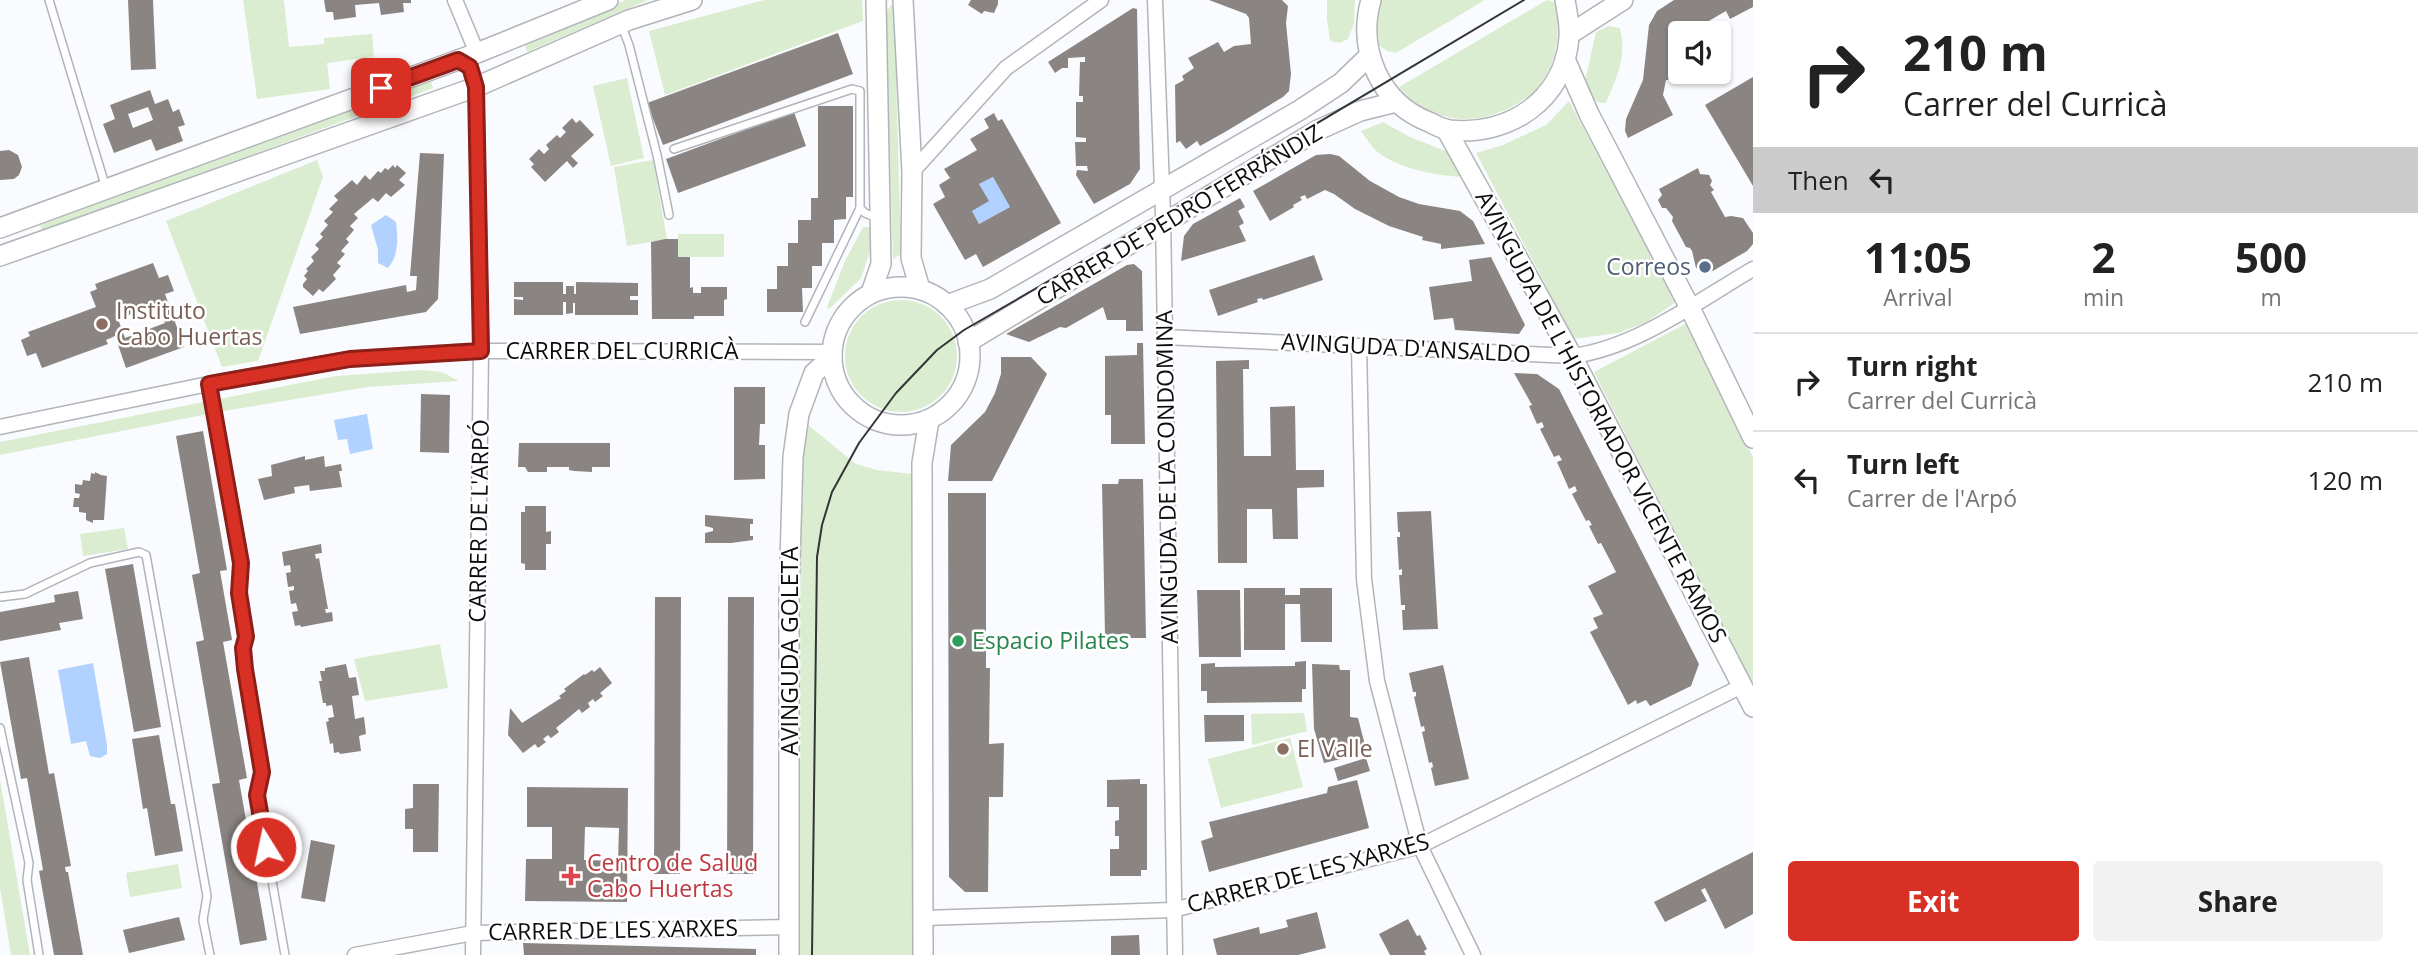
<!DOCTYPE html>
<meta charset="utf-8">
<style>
:root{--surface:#fff;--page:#f2f2f2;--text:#222;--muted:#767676;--line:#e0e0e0;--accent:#d93025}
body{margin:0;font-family:"Open Sans",sans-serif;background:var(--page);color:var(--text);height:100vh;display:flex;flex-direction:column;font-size:26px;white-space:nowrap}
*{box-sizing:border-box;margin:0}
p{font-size:23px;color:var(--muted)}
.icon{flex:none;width:38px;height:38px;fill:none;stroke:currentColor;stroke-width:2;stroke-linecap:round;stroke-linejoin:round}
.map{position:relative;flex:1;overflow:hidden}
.sheet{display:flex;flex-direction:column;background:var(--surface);width:665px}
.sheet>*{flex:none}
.top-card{background:#fff;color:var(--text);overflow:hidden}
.fabs{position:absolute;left:1668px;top:21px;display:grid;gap:14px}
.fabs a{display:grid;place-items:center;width:63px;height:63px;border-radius:7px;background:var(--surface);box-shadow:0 2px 5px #0004;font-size:35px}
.pin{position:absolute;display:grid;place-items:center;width:60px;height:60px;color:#fff;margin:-30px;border-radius:14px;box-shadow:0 4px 10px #0006}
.me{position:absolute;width:77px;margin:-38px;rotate:350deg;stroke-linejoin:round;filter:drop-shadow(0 0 5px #0008)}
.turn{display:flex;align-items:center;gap:24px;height:147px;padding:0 35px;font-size:32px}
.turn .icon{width:91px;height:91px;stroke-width:2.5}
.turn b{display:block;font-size:49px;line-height:60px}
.then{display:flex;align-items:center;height:66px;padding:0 35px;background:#0003;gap:14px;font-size:26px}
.eta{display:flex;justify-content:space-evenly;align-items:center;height:119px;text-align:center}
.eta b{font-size:42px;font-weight:700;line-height:49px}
.button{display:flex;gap:14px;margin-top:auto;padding:14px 35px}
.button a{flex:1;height:80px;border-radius:7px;background:var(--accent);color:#fff;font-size:28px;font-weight:700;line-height:80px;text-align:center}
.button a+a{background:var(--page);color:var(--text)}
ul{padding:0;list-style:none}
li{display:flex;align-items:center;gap:21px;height:98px;padding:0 35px;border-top:2px solid var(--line)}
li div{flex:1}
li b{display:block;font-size:26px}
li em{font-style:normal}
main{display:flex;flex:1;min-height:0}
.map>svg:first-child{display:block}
.green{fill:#daedd1}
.water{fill:#b1d2fe}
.building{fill:#8a8582;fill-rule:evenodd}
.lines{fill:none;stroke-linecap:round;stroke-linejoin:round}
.lane-casing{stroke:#b2b4b9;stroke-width:10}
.street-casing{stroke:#b2b4b9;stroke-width:17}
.secondary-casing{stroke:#b2b4b9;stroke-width:22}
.lane{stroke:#fff;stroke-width:7}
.street{stroke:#fff;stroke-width:14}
.secondary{stroke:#fff;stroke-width:19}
.tram{stroke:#333436;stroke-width:2}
.route-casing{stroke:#8d1f18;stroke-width:18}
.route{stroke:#d93025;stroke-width:12}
.service-dot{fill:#5c6f8a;stroke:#fff;stroke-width:2.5}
.education-dot{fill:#8d6e63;stroke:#fff;stroke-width:2.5}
.leisure-dot{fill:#2e9e5b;stroke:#fff;stroke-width:2.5}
.health-dot{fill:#e0444e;stroke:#fff;stroke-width:2.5}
.labels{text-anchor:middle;stroke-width:5;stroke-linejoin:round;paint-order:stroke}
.street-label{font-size:23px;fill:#0c0d0f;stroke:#fff}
.service-label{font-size:23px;fill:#4e5e75;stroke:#fff;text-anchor:end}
.education-label{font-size:23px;fill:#785e54;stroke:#fff;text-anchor:start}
.leisure-label{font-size:23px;fill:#27864d;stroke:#fff;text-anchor:start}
.health-label{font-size:23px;fill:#be3a42;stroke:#fff;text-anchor:start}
</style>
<main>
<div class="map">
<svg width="1753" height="955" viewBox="0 0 1753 955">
<rect width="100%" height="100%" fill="#fafbfe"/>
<!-- green -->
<g class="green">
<polygon points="243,0 284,0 289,47 324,44 324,38 372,34 374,57 327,63 330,89 257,99"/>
<polygon points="626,0 648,0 527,52 524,43"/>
<polygon points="764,0 862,0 863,21 665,95 649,31"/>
<polygon points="1327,0 1355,0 1354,24 1348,39 1340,43 1330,41 1327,19"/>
<polygon points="1382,0 1485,0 1396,53 1387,51 1379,45 1377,21"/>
<path d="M1547,0L1554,2C1562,33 1557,64 1537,89C1533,95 1526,98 1520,102C1487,123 1447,126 1414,102C1408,98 1404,92 1399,87Z"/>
<polygon points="894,2 901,254 893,259 885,13"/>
<path d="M1608,26L1620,28C1627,58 1617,76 1606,103C1593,104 1589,94 1584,85L1596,32Z"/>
<polygon points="627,78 644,158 611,166 593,86"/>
<polygon points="430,79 433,88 43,232 40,225"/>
<polygon points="1569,101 1676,302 1645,323 1618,333 1574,339 1476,153 1503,145 1546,125"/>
<path d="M1383,122L1410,137L1448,152L1457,164L1460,177C1435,175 1400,169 1379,153C1372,148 1366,138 1361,131Z"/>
<polygon points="317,160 323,177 258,361 222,367 166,221"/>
<polygon points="653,160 667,239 627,246 614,167"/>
<polygon points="863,227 870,227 870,252 861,278 829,309 827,307 845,261"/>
<rect x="678" y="234" width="46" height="23"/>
<circle cx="901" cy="356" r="56"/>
<polygon points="1687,323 1753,457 1753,687 1594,372"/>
<polygon points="421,370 442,372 459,381 368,387 218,412 0,455 0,442 336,376"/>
<polygon points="808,425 856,464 877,470 912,474 915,496 916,955 800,955 800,478"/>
<polygon points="124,528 128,549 83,556 80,534"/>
<polygon points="440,644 448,688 365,701 354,659"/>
<polygon points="1304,713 1307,731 1252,745 1251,714"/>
<polygon points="1290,738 1303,787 1221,808 1208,759"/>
<polygon points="0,779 30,955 11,955 0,888"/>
<polygon points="178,864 182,888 130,897 126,873"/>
</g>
<!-- water -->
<g class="water">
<polygon points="993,177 1010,207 979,224 972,211 988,201 979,184"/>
<path d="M386,215L396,222C398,238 399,255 388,268L378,263V250L371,225Z"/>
<polygon points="367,414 373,449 350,454 347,439 338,440 334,420"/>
<polygon points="93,663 107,745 107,754 100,758 90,756 86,741 71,744 58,670"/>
</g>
<!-- building -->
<g class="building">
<polygon points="128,0 153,0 156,69 131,70"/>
<polygon points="324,0 411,0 411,3 403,3 404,12 381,15 379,3 355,5 356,17 334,20 333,12 326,12"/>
<polygon points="971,0 998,0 998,4 994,13 984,11 982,14 968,5"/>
<polygon points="1209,0 1282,0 1288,6 1286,23 1291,74 1289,91 1283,97 1225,132 1200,146 1197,141 1186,149 1180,141 1176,143 1175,85 1184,80 1182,76 1194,68 1188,58 1218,42 1224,52 1234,46 1251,44 1249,18 1246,14"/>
<polygon points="1674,0 1753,0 1753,7 1730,19 1726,11 1688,33 1680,33 1680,72 1670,72 1671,80 1666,80 1663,95 1673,115 1628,138 1625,131 1626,119 1643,80 1649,25 1657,11"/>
<polygon points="1133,8 1137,9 1140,169 1130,184 1094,204 1076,175 1077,170 1088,171 1087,166 1076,166 1075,142 1086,142 1086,138 1076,137 1076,102 1083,102 1083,96 1079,96 1080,62 1085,62 1085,57 1068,58 1068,68 1062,68 1055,73 1048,62"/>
<polygon points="838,33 853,74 663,145 647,103"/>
<polygon points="1753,77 1753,186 1705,105"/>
<path d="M150,90L155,104L168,99L173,112L179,109L185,125L178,127L183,141L156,151L151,139L114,153L103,124L115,119L110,105ZM148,107L153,120L133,128L128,114Z"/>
<polygon points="818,106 853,106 853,197 846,197 846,219 834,220 834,243 822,243 822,266 812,266 812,288 802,288 803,312 767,312 767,289 777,289 777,266 788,266 788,243 798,243 798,220 811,220 811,198 818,198"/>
<polygon points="794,112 806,146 678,193 666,159"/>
<path d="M994,113L998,121L1002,119L1061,223L983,267L976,254L965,260L933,204L945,197L939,185L950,178L944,169L977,150L970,139L989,128L984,119ZM993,177L1010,207L979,224L972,211L989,201L979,184Z"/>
<polygon points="572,118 576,123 580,120 594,135 571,156 578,163 573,168 567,161 545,182 531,167 534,164 529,159 539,149 544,154 549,149 546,145 557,135 560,138 566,132 562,128"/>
<polygon points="9,150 18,155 22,167 19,175 14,179 0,180 0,151"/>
<polygon points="420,153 444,154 438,299 426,312 300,334 293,307 406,285 407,292 416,290 417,276 410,276"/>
<polygon points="1330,154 1339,156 1370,181 1399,197 1419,204 1460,211 1473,221 1485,244 1441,249 1441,244 1422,240 1423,237 1389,226 1355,209 1334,194 1325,190 1307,199 1305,195 1300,197 1302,200 1293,205 1294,207 1270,221 1253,191 1316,155"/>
<polygon points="393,165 395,168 397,165 406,173 399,180 405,185 391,197 386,193 378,202 373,198 354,214 358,218 350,226 354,230 346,239 349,242 341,251 345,254 337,263 341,266 333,275 336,279 323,292 319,289 313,296 303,287 303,284 307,279 304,276 308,271 306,269 314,261 311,257 319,249 315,245 323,237 320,234 328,225 324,221 333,212 329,209 338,200 334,196 352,180 357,185 365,175 370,180 378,171 381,173 385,168 388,170"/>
<polygon points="1698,168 1700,174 1709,175 1712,181 1710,185 1714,190 1711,192 1725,217 1731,216 1743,218 1753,233 1753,244 1747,251 1706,275 1703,269 1696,268 1692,251 1690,248 1686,247 1672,221 1673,217 1666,208 1662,208 1658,200 1662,195 1659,189"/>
<polygon points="1240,198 1245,207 1238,211 1244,223 1239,226 1246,241 1181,261 1184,236 1193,224"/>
<polygon points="665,239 678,239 678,257 690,257 690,288 693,287 693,293 701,293 701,287 727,287 727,299 724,300 724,316 694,316 694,319 652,319 651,242"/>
<polygon points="1314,255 1323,280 1263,300 1262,298 1257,299 1258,302 1218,316 1209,290"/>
<polygon points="1491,257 1525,325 1519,334 1455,330 1453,318 1434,320 1429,287 1472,281 1469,260"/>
<path d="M153,263L159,278L168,275L174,291L165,294L184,347L126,368L115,336L106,340L108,344L42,368L36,353L27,356L21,340L30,336L28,332L96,307L90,292L97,289L95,284ZM158,304L165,323L125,338L118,319Z"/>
<polygon points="1134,264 1142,271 1143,331 1126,331 1126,320 1107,320 1103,307 1066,328 1060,327 1029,342 1006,334 1127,265"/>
<polygon points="514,282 563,282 563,294 566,294 566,286 574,286 574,294 576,294 576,282 638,283 638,296 630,296 630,300 638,300 638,315 575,315 575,303 573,303 573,313 566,314 566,302 563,302 563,315 514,315 514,299 523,300 523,297 514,297"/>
<polygon points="1137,343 1143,343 1145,444 1111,444 1111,415 1105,415 1105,356 1137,355"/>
<polygon points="1001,357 1031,357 1047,374 992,481 948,481 951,445 985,412 995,393 1001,374"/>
<polygon points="1249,360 1249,369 1243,369 1244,456 1271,456 1270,407 1295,406 1296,470 1324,470 1324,487 1297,488 1298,539 1273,539 1272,509 1247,509 1247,563 1218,563 1216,361"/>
<polygon points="1514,373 1537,374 1559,389 1699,664 1691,686 1650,706 1646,700 1637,704 1636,700 1628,705 1590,632 1598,628 1593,618 1603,614 1588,586 1616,572 1601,543 1598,544 1589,526 1592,525 1589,520 1586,521 1572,494 1577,491 1575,486 1569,489 1557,462 1562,460 1559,455 1554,457 1540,429 1544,427 1542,422 1537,424 1529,406 1532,405"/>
<polygon points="734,387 765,387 765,424 760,424 759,445 765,445 765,479 734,480"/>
<polygon points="421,394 450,395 449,453 420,452"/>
<polygon points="203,431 227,570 220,571 232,640 223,642 247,778 239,780 267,940 240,945 212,784 220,783 196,642 204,640 192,575 200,573 176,436"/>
<polygon points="519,443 610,443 610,467 592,467 592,472 574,471 569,470 569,467 547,467 547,472 528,472 525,467 518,467"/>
<polygon points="305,456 305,460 324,456 325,467 341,464 342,471 339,471 342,487 310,491 309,485 294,487 295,493 264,500 258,479 272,476 271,465"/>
<polygon points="95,472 101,475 107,476 104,520 93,520 93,523 86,520 86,513 79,512 79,507 73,507 74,498 79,498 80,494 75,493 75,484 82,485 83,480 90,481 91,473 95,474"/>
<polygon points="1119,479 1143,479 1146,638 1122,638 1122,634 1105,635 1102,484 1118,484"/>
<polygon points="948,493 986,493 986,668 990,668 989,744 1004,743 1003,797 989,797 988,892 965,892 949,877"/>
<polygon points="525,506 546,506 546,532 551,531 551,544 546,544 546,570 525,570 525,564 521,563 521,512 525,512"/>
<polygon points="1431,511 1438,629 1403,630 1402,610 1405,610 1405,605 1401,605 1399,575 1402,575 1402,569 1399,570 1397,537 1400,537 1400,532 1398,532 1397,512"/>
<polygon points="705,515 753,519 753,524 750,524 750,536 753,536 753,540 731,543 705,543 705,533 713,531 713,528 705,526"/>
<polygon points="321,544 322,553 315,554 316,559 319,558 328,609 325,609 326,613 332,612 333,621 301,627 300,625 295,626 292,612 298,611 296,603 291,604 289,591 294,590 294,586 288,587 286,573 291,572 290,565 284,566 282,552"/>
<polygon points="133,564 161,727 134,732 105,569"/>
<polygon points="1244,588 1285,588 1285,595 1300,595 1300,588 1332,588 1332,642 1301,642 1300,604 1285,604 1285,650 1244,650"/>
<polygon points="1197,590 1240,590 1241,657 1199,657"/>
<polygon points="78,591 83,619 59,623 61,630 0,641 0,612 55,602 54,595"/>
<polygon points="655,597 681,597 680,874 654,874"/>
<polygon points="728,597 754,597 753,874 727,874"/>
<polygon points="29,657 49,774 54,773 71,866 65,867 66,872 68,872 83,955 54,955 39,871 43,870 27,778 21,779 0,662"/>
<polygon points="1306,661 1306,689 1302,689 1302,702 1207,703 1207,691 1201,691 1201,664 1215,663 1215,667 1295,666 1295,662"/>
<polygon points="346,664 349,678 356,677 359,695 352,696 355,719 364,717 366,734 359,736 361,751 340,754 339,752 334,753 333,743 330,744 326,722 329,721 328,718 334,717 332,705 326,706 326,703 323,703 319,681 322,681 320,671 325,671 325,668"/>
<polygon points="1312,664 1339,665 1340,670 1350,670 1350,717 1358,718 1367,753 1324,763 1314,729"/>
<polygon points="1443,665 1469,779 1435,786 1431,768 1433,767 1432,762 1429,763 1422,732 1425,731 1424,726 1421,727 1414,697 1416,696 1416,692 1413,692 1409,673"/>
<polygon points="600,667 612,683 600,693 603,696 595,702 593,699 588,703 590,707 582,713 579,709 556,728 559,732 551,738 548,735 543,739 546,742 538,748 535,744 523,753 508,735 510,708 522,723 561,698 559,696 566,691 564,689 584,674 585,675 592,670 594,672"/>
<polygon points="1204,715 1244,715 1244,741 1205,742"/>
<polygon points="159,735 171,804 175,804 183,851 155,856 147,808 143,809 132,739"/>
<polygon points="1366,758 1370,771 1338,781 1334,768"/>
<polygon points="1140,779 1140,784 1147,784 1147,870 1141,870 1141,876 1110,876 1110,849 1119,849 1119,836 1115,836 1115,821 1119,820 1119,807 1107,807 1107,780"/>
<polygon points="1357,780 1369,828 1209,872 1201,841 1213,837 1209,822 1327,793 1328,787"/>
<polygon points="413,784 439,784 438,852 413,852 413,829 405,829 405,809 413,808"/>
<path d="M527,787L628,788L627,902L525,901L526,859H552V827H527ZM585,827L619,828L618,861L584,860Z"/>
<polygon points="311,840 335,845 325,902 301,898"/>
<polygon points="1753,852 1753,914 1725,929 1705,888 1701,890 1707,901 1665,922 1654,902"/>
<polygon points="1317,912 1326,948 1298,955 1217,955 1213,939 1259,927 1260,934 1288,927 1286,920"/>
<polygon points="179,917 185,940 129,953 123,930"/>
<polygon points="1408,919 1417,936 1420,935 1427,949 1424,951 1426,955 1390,955 1379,934"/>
<polygon points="1139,935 1140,955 1111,955 1111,936"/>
<polygon points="523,943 756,949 756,955 524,955"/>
</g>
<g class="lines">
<defs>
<g id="lane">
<polyline points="49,0 106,188"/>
<polyline points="621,24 629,45 657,155 669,215"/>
<polyline points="674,149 852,89 860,91 860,208 865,213 879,219"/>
<polyline points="805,322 860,208"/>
<polyline points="209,384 241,563 239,593 246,637 243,648 245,669 263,772 257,795 285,955"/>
<polyline points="0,597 25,594 90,563 139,552 146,555 207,896 203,920 210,955"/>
<polyline points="0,728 29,863 27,880 39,955"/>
</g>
<g id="street">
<polyline points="455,0 477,53"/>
<polyline points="1155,0 1163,215 1175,955"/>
<polyline points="458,60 470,67 476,87 481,351 473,955"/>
<polyline points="912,172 1006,68 1101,0"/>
<path d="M1164,337L1572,356C1636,348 1698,301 1753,269"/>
<polyline points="1359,346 1364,579 1377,681 1420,846 1473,955"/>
<polyline points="0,427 218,382 350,359 472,351 832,352"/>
<polyline points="923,918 1173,910 1420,846 1742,686"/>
<polyline points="355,955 473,933 789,927"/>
</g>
<g id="secondary">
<polyline points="903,0 912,172 911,258 920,289"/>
<path d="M1371,0C1357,50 1380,103 1429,122C1435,125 1442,129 1449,130C1508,137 1565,100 1569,37C1570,25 1567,12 1565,0"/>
<polyline points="1570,34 1623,0"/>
<polyline points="1565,59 1589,114 1689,306 1753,438"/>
<polyline points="1446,129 1572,356 1753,707"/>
<polyline points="0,228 477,53 608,0"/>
<polyline points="0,256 476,87 629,20 692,0"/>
<circle cx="901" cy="356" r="69"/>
<polyline points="871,293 881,264 876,0"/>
<polyline points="947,305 990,289 1300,110 1341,83 1369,56"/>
<polyline points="968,342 1318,130 1360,111 1396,102"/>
<polyline points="789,955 789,597 793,457 799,414 814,373 832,357"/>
<polyline points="923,955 922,463 929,420"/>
</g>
</defs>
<!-- lane casing -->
<use href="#lane" class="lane-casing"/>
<!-- street casing -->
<use href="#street" class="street-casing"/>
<!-- secondary casing -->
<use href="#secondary" class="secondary-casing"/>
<!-- lane -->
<use href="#lane" class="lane"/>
<!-- street -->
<use href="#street" class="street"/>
<!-- secondary -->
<use href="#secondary" class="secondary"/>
<!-- tram -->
<polyline class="tram" points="812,955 817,557 822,525 832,492 859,443 896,393 937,350 964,330 1163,215 1524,0"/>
</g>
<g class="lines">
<defs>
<polyline id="route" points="266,847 257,795 262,772 245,669 243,648 246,637 239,593 241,563 209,384 350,359 481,351 476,87 470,67 458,60 381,88"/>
</defs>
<!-- route casing -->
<use href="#route" class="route-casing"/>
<!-- route -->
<use href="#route" class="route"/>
</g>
<!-- markers -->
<circle class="service-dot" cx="1705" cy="267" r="7"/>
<g class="education-dot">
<circle cx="102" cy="324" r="7"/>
<circle cx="1283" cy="749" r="7"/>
</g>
<circle class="leisure-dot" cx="958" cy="641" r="7"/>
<path class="health-dot" d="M567.5 865.5h7v7h7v7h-7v7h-7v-7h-7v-7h7z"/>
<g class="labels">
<!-- street labels -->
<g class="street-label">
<text transform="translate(1179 215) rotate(-31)" y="8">CARRER DE PEDRO FERRÁNDIZ</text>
<text transform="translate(1406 348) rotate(3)" y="8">AVINGUDA D'ANSALDO</text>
<text x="622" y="359">CARRER DEL CURRICÀ</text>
<text transform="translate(1601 417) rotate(62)" y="8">AVINGUDA DE L'HISTORIADOR VICENTE RAMOS</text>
<text transform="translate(1167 477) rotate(-91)" y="8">AVINGUDA DE LA CONDOMINA</text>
<text transform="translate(479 521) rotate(-89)" y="8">CARRER DE L'ARPÓ</text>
<text transform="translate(790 651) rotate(-90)" y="8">AVINGUDA GOLETA</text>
<text transform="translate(1308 873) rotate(-15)" y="8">CARRER DE LES XARXES</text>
<text transform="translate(613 930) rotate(-1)" y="8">CARRER DE LES XARXES</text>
</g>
<!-- service labels -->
<g class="service-label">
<text x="1691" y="275">Correos</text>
</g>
<!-- education labels -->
<g class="education-label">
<text x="116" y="319">Instituto<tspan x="116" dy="26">Cabo Huertas</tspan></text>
<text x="1297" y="757">El Valle</text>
</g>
<!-- leisure labels -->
<g class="leisure-label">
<text x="972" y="649">Espacio Pilates</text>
</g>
<!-- health labels -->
<g class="health-label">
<text x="587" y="871">Centro de Salud<tspan x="587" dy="26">Cabo Huertas</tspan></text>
</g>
</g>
</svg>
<div class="fabs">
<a><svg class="icon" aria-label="sound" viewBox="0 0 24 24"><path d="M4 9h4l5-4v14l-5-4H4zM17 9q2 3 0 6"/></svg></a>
</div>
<div class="pin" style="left:381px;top:88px;background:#d93025"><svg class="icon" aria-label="arrive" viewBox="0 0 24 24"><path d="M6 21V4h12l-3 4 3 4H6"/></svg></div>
<svg class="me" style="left:266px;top:847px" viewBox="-20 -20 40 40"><circle r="17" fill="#d93025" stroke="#fff" stroke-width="3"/><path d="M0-11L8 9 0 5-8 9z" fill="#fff"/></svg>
</div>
<section class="sheet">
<div class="top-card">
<div class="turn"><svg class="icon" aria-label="right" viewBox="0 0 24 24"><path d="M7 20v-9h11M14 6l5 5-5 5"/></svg><div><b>210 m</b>Carrer del Curricà</div></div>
<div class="then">Then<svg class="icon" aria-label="left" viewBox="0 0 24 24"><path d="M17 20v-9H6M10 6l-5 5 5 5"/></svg></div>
</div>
<div class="eta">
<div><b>11:05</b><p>Arrival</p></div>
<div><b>2</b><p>min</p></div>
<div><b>500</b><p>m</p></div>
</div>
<ul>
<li><svg class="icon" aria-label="right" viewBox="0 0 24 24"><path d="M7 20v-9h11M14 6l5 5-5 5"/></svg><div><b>Turn right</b><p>Carrer del Curricà</p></div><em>210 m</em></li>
<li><svg class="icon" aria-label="left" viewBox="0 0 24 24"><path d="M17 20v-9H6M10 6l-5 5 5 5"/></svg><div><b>Turn left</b><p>Carrer de l'Arpó</p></div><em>120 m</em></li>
</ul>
<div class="button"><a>Exit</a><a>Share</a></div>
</section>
</main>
